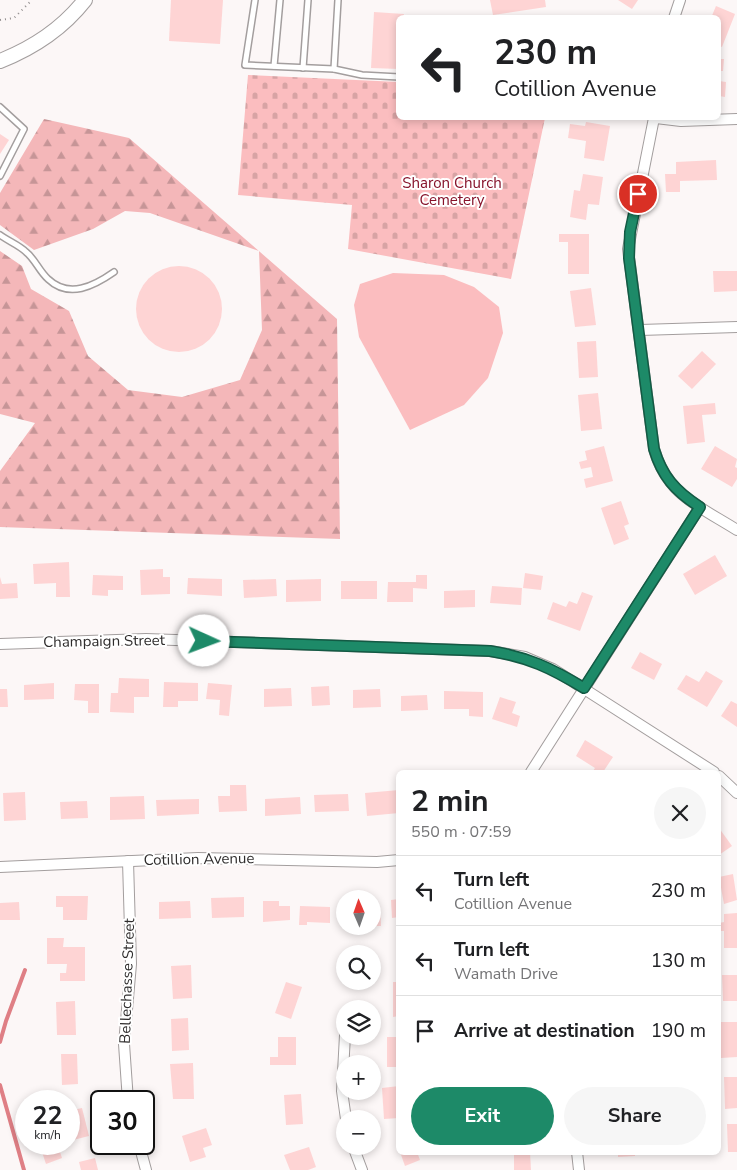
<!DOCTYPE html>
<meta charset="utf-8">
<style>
:root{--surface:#fff;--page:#f6f6f6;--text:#202124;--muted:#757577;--line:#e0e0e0;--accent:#1d8a68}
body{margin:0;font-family:"Nunito Sans",sans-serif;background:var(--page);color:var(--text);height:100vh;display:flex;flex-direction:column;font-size:19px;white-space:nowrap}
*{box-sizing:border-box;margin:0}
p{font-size:16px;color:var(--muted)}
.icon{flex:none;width:28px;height:28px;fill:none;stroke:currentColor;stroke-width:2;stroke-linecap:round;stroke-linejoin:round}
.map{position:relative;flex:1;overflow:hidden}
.details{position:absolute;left:396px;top:770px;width:325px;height:385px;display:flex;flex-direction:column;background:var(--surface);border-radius:8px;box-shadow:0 2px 8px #0003}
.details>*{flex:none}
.top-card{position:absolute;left:396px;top:15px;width:325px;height:105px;border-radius:8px;box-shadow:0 2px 8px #0003;background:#fff;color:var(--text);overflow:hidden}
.needle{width:32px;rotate:358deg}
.buttons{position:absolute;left:336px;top:890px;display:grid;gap:10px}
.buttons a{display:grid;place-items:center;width:45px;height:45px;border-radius:50%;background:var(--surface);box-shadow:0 2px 8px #0003;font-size:25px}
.speed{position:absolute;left:15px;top:1090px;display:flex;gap:10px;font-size:25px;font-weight:700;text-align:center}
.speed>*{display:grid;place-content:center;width:65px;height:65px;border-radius:50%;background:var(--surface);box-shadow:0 2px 8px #0003;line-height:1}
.speed small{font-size:12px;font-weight:400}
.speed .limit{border:2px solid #111;border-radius:8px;background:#fff;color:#111}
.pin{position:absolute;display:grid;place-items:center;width:42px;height:42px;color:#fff;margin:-21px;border:2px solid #fff;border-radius:50%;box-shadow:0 1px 5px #0007}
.me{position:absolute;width:55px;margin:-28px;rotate:92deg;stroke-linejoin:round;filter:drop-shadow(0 0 4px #0008)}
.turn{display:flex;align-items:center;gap:18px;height:105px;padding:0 15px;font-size:22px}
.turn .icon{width:65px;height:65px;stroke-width:2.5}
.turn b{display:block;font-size:35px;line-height:42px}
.round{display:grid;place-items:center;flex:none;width:52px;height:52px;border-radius:26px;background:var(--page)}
.head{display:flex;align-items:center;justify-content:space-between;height:85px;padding:0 15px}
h1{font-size:30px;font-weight:700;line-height:38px}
.cta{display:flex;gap:10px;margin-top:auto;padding:10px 15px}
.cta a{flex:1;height:58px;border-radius:30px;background:var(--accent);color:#fff;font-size:20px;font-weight:700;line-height:58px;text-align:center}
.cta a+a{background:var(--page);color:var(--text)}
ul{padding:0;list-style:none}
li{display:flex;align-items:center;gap:15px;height:70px;padding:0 15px;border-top:1px solid var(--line)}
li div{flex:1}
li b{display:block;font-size:19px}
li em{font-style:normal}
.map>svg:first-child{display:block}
.green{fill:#fbbdbf}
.forest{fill:url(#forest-firs)}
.cemetery{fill:url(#cemetery-stones)}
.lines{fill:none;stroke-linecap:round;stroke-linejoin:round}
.stream{stroke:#df7f85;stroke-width:4}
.building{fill:#fed4d4}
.service-casing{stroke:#a39e9e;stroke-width:8}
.minor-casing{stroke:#a39e9e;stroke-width:12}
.secondary-casing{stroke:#a39e9e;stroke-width:16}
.path{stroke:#938f8f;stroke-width:2;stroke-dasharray:1 4;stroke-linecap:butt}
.service{stroke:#fff;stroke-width:5}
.minor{stroke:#fff;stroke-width:10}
.secondary{stroke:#fff;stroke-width:14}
.route-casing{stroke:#135a44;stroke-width:12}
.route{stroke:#1d8a68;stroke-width:9}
.labels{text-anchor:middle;stroke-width:4;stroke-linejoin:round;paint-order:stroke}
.park-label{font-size:15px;fill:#86122a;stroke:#fff}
.street-label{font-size:15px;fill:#2e2c2c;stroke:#fff}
</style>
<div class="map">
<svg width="737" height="1170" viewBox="0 0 737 1170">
<defs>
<pattern id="forest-firs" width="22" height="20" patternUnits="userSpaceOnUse" patternTransform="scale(1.25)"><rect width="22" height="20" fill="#f4b7b9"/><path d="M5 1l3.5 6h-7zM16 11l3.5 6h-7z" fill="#c69597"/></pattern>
<pattern id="cemetery-stones" width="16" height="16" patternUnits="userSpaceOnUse" patternTransform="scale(1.25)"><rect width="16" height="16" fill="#fbbdbf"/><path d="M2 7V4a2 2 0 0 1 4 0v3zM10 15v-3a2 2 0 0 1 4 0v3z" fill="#d7a3a4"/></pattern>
</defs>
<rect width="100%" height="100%" fill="#fcf7f7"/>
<!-- green -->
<polygon class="green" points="393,273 444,275 474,287 499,307 503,333 488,378 464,405 410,430 359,337 354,305 360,284"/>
<!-- forest -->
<polygon class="forest" points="44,119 129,138 337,319 340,539 0,527 0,471 35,423 0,414 0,251 22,266 31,289 69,311 88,356 128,390 182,397 240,380 262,330 259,251 150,213 125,211 93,229 34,250 0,225 0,193"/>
<!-- cemetery -->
<polygon class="cemetery" points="248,75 399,82 399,118 545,118 511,279 348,249 352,205 238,195"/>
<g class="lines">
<!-- stream -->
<g class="stream">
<polyline points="0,1042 6,1021 25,970"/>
<polyline points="0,1085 24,1170"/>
</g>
</g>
<!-- building -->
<g class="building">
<polygon points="171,0 223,0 220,44 169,41"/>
<polygon points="490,0 545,0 546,7 493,15"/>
<polygon points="618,0 638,0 632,9"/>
<polygon points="716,6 735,14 722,47 719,46 719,18 711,18"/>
<polygon points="374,12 404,14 403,18 399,18 399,69 371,68"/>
<polygon points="719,59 724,59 723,71 719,71"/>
<polygon points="719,81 726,82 725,97 719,96"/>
<polygon points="586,122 610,126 604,161 584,158 586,141 568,138 570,124 585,126"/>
<polygon points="0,134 9,140 0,154"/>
<polygon points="716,160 717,180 680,181 680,192 666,192 665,174 676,174 676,162"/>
<polygon points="583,174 603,177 599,205 588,204 586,220 570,217 574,190 580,191"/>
<polygon points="559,234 589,234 589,274 568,274 568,242 559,242"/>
<circle cx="179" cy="309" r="43"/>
<polygon points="713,271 737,271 737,291 714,292"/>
<polygon points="591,288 596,325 575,327 570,291"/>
<polygon points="596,341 598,377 579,378 577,342"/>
<polygon points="702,351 716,364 692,389 678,376"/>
<polygon points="598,393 602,429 581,431 578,395"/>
<polygon points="715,403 716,414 702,415 705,442 687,444 683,406"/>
<polygon points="604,446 613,481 586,488 584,479 593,477 591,467 581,469 579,462 587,460 585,451"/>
<polygon points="715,446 737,459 735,467 737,468 737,479 732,487 701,469"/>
<polygon points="621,501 629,524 624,526 629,539 614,545 601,508"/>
<polygon points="715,555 727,576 695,595 683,574"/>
<polygon points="69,562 70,597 56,597 56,583 34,584 33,564"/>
<polygon points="163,569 163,577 170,577 170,594 141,595 140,570"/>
<polygon points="525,573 543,576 541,590 523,588"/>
<polygon points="93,575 123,576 123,590 108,590 108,596 92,595"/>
<polygon points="416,575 427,575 427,589 413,588 413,602 387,602 388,582 416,582"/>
<polygon points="0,577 2,584 17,583 18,598 0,599"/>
<polygon points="188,578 222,579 222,596 187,594"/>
<polygon points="276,579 277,596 244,598 243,580"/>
<polygon points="321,579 321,601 286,602 286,580"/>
<rect x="341" y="581" width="36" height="18"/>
<polygon points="492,586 522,588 521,605 490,603"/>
<polygon points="475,590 475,607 444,608 444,591"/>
<polygon points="582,592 593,596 580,631 547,619 553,602 566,607 569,601 577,604"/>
<polygon points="640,652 662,664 654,680 631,668"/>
<polygon points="706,671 723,681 707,707 677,689 686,675 699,682"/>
<polygon points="119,678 149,679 149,697 134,697 134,713 110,712 111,693 118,693"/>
<polygon points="164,682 198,683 198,701 178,701 178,707 163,707"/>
<polygon points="54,683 54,699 24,700 24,685"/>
<polygon points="208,683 232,685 229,716 219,715 220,700 206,699"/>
<polygon points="75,684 99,684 99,713 88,713 88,701 74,700"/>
<polygon points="329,686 330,705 312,706 311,687"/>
<polygon points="291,688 292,706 264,707 264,689"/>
<polygon points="0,689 7,689 8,707 0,707"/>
<polygon points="380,689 381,707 353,708 353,690"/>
<polygon points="444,691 483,692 483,717 469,716 469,709 444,709"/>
<polygon points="427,695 428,710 401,711 401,696"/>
<polygon points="500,697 516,702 512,713 520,716 517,727 492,719"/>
<polygon points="731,701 737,704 737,727 721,716"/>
<polygon points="585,740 613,757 603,772 595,772 593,771 595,768 576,756"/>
<polygon points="230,785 246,785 247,811 219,812 218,796 230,796"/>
<polygon points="399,790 399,813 367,816 365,793"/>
<polygon points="25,792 26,820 4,821 3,793"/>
<polygon points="348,794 349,811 315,812 314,795"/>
<polygon points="144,796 145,819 110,820 110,797"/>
<polygon points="300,797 301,814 265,816 265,799"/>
<polygon points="199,799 199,814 157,816 156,800"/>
<polygon points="87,801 88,818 61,819 60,802"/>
<polygon points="719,828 732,846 719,855"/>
<polygon points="733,874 737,900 724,904 719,877"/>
<polygon points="56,896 88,896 87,920 63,920 63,907 56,907"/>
<polygon points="244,897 244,917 212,918 211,898"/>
<polygon points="399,899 399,917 392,918 391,900"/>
<polygon points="190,901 191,918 159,919 159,902"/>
<polygon points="263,901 279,901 279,906 290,906 290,920 263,922"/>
<polygon points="19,902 20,920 0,920 0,903"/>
<polygon points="300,906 330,907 330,923 307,922 307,925 299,925"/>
<polygon points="372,906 380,906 381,926 372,926"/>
<polygon points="737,913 737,948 724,948 724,931 719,931 719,923 724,922 724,914"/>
<polygon points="47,938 64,938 63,947 85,947 85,981 60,981 60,973 66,973 67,964 47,964"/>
<polygon points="191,965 192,998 173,999 171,966"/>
<polygon points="722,975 737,975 737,1001 723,1001"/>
<polygon points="286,982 302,987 291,1019 275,1013"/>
<polygon points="393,982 399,982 399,1016 393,1017"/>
<polygon points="75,1001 76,1035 57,1035 56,1002"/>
<polygon points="188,1018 189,1050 172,1051 171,1019"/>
<polygon points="719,1022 737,1022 737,1057 721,1058"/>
<polygon points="278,1037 296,1037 296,1065 270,1065 270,1057 278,1057"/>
<rect x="387" y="1037" width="12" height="30"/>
<polygon points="61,1054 77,1054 78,1084 62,1085"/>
<polygon points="193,1063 194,1099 173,1099 170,1064"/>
<polygon points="724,1077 737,1077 737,1108 725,1109"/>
<polygon points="399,1086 399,1118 384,1119 382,1088"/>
<polygon points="301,1094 303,1124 286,1125 284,1095"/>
<polygon points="82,1108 89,1136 69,1141 69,1111"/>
<polygon points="727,1124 737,1124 737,1152 728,1152"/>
<polygon points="206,1128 212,1145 203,1148 206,1157 190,1162 182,1136"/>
<polygon points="58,1146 62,1158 46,1164 42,1152"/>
<polygon points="309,1147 316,1167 308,1170 290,1170 284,1155"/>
<polygon points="400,1152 417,1152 420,1160 405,1166"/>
<polygon points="514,1152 530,1152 531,1170 514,1170"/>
<polygon points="618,1152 635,1152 635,1156 618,1157"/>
<polygon points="95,1158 98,1170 81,1170 79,1162"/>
</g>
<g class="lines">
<defs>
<g id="service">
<polyline points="255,0 245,65 334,69"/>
<polyline points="338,0 334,69 362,75 399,77"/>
<polyline points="274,66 280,0"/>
<polyline points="303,68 308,0"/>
<polyline points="0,107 24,129 0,176"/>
<path d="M0,235C8,241 19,245 26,252C35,259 39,271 48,279C69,299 94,286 114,272"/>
</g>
<g id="minor">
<polyline points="674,18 680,0"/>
<path d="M654,118L628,249L654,449C667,495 699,506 737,530"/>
<polyline points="656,118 681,121 737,119"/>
<polyline points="640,330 737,327"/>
<polyline points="0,644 146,639 490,651 525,657 553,669 714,772"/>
<polyline points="531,772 700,507"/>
<polyline points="719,776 737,793"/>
<polyline points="128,861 131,964 124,1044 128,1101"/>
<polyline points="0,867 198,858 377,862 399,860"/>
<polyline points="345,1035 342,1091 346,1119"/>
<polyline points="139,1144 146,1170"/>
<polyline points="353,1146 362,1170"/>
<polyline points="577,1152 579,1170"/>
</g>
<path id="secondary" d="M0,61C33,48 63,28 85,0"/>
</defs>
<!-- service casing -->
<use href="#service" class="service-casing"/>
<!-- minor casing -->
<use href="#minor" class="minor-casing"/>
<!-- secondary casing -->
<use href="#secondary" class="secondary-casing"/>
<!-- path -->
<polyline class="path" points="0,20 14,18 32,0"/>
<!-- service -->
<use href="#service" class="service"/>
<!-- minor -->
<use href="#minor" class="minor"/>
<!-- secondary -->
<use href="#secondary" class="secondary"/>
</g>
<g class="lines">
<defs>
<path id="route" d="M204,641L490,651C528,657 551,668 584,688L700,507C675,491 662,476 654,449L629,258L630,232L638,194"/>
</defs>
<!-- route casing -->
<use href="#route" class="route-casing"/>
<!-- route -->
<use href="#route" class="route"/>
</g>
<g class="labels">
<!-- park labels -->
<g class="park-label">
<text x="452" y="188">Sharon Church<tspan x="452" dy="17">Cemetery</tspan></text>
</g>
<!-- street labels -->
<g class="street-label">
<text transform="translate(104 641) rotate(-1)" y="5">Champaign Street</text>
<text transform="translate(199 859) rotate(-1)" y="5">Cotillion Avenue</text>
<text transform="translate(127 981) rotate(-88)" y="5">Bellechasse Street</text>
</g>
</g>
</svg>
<div class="buttons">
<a><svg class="needle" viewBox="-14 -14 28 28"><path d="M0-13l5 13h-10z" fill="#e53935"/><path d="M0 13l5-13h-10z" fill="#757577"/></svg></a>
<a><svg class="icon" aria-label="search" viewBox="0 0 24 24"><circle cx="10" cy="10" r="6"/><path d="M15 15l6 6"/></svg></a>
<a><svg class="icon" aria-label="layers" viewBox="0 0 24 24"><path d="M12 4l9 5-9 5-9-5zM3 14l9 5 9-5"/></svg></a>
<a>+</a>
<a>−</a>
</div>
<div class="speed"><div>22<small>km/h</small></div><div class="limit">30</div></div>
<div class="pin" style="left:638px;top:194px;background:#d93025"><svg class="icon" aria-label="arrive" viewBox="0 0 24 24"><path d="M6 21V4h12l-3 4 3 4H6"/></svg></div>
<svg class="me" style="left:204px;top:641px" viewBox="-20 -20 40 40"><circle r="19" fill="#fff"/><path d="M0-13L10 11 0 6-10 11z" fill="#1d8a68"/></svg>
<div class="top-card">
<div class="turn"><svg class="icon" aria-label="left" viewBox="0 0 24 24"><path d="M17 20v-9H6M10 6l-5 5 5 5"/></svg><div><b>230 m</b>Cotillion Avenue</div></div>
</div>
<section class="details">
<div class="head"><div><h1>2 min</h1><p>550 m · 07:59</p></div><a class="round"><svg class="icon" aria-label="close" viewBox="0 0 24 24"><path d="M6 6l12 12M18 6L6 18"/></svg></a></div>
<ul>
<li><svg class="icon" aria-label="left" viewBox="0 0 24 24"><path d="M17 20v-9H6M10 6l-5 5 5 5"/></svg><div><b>Turn left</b><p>Cotillion Avenue</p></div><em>230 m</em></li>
<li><svg class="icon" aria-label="left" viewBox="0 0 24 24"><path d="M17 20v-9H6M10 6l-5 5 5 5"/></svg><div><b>Turn left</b><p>Wamath Drive</p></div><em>130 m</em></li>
<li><svg class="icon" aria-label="arrive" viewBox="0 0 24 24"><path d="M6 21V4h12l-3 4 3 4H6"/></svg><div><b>Arrive at destination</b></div><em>190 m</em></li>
</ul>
<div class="cta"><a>Exit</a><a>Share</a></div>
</section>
</div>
